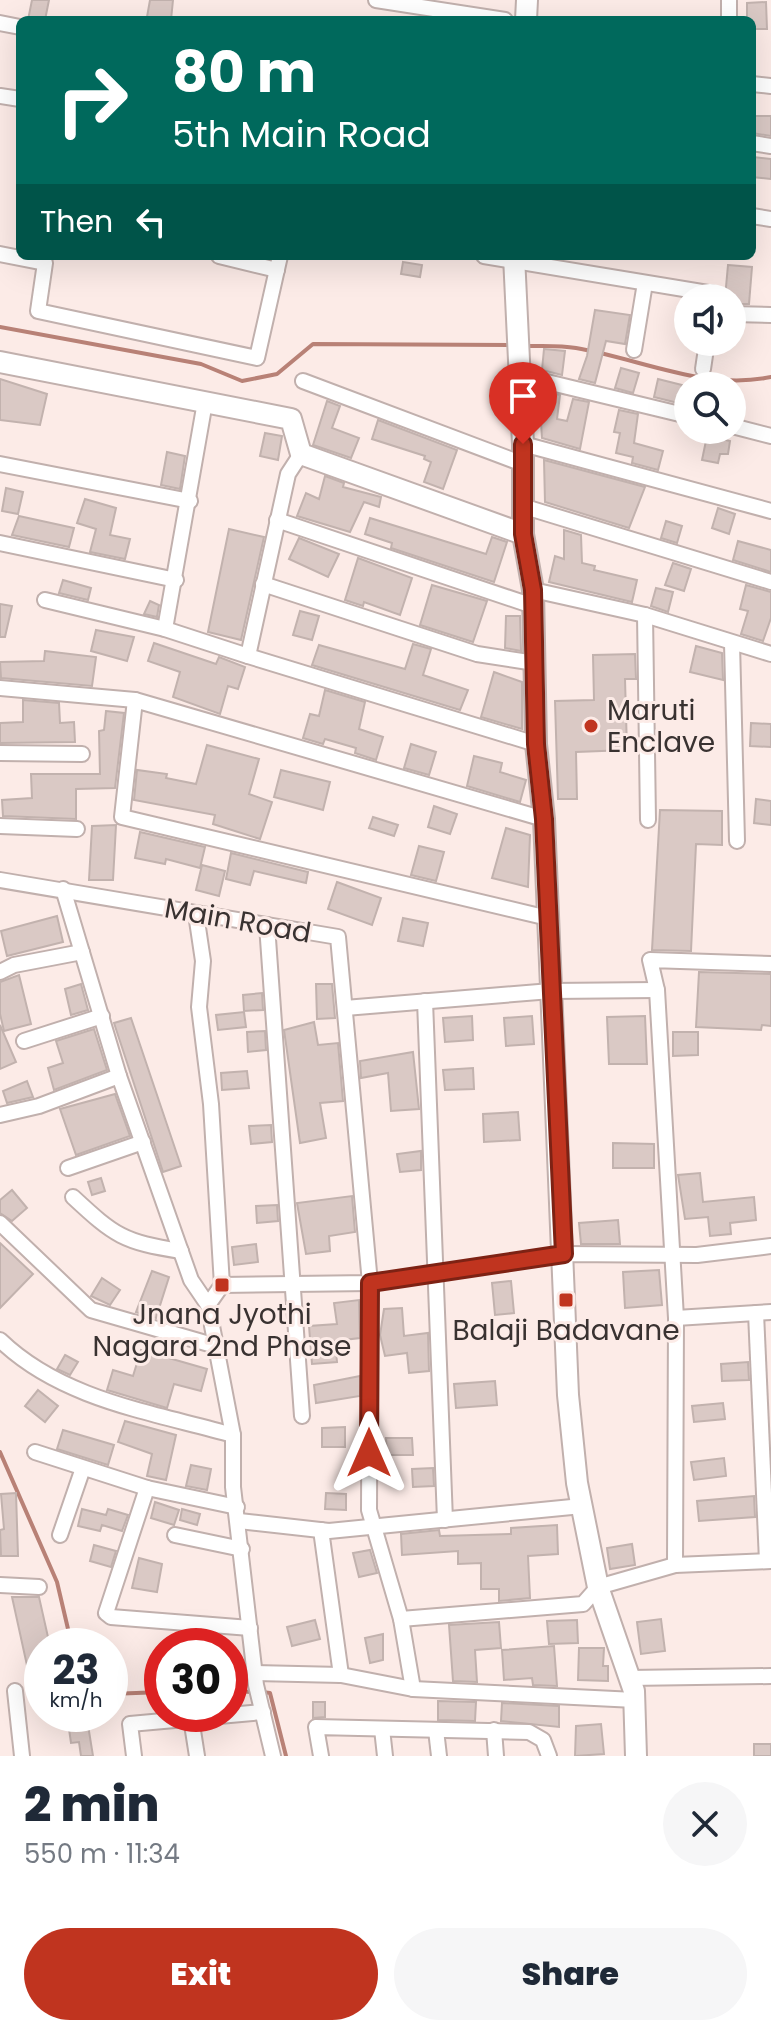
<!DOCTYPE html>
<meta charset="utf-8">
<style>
:root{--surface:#fff;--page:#f6f6f7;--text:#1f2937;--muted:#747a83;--accent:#c0341f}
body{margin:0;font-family:Poppins,sans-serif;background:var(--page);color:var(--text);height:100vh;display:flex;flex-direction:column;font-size:30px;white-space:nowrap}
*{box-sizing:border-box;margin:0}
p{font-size:26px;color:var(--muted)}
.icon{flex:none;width:44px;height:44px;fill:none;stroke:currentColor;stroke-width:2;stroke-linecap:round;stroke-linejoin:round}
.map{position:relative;height:1756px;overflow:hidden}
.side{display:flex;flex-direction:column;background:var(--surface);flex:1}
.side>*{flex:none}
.banner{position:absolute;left:16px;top:16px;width:740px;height:244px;border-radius:12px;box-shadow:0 8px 32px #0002;background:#00695c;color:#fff;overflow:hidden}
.controls{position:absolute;left:674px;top:284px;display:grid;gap:16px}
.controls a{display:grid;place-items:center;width:72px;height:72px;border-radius:50%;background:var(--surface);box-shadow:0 8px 32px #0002;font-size:40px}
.speed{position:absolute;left:24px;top:1628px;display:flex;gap:16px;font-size:40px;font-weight:700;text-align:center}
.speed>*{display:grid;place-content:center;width:104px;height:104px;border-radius:50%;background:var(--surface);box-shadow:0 8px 32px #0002;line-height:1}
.speed small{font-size:20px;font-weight:400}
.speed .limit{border:12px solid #d22;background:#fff;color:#111}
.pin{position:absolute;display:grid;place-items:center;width:68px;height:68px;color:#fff;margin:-82px -34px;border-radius:50% 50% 50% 0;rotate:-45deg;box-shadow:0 0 8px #0007}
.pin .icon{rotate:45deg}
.me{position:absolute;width:88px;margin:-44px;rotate:0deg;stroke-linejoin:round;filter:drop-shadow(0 0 6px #0008)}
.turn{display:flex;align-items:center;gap:28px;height:168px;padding:0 24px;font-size:36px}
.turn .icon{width:104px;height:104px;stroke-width:2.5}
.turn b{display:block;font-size:56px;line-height:68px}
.then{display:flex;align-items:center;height:76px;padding:0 24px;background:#0003;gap:16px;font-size:30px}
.round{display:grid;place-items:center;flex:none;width:84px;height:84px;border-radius:42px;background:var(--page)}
.headline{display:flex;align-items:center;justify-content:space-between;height:136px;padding:0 24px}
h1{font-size:48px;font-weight:800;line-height:60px}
.cta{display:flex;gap:16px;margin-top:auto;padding:16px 24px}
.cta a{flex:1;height:92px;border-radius:48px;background:var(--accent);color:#fff;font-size:32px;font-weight:800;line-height:92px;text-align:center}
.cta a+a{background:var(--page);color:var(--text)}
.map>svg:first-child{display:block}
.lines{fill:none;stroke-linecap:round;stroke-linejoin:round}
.stream{stroke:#b88176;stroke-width:4}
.building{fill:#dac9c5;stroke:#c2b2ae;stroke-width:2}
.street-casing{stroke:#c1b0ad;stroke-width:18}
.secondary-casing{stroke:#c1b0ad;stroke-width:24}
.street{stroke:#fff;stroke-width:14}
.secondary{stroke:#fff;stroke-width:20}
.route-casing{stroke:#7d2214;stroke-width:20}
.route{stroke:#c0341f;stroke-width:14}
.poi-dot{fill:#c0341f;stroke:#fcebe7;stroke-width:3}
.labels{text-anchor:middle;stroke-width:6;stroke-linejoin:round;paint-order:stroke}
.poi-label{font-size:28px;fill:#393231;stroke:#fcebe7}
.street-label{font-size:28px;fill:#393231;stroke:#fcebe7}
</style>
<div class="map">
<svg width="771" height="1756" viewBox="0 0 771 1756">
<rect width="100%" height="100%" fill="#fcebe7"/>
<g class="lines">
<!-- stream -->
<g class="stream">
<polyline points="0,327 201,364 242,381 277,374 313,344 513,345"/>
<path d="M526,346C542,346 560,345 576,348C641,359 705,391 771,377"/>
<polyline points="0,1452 57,1582 72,1646"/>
<polyline points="230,1691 253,1692"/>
<polyline points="262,1692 270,1693 286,1756"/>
<polyline points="110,1694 162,1692"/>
</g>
</g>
<!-- building -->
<g class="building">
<polygon points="32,0 49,0 45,20 28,20"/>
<polygon points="150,0 173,0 171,20 147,17"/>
<polygon points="766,2 767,29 752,29 752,20 747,20 747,3"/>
<polygon points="752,116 771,116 771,136 752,133"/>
<polygon points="753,157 771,159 771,179 752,177"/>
<polygon points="403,262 422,265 420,277 401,274"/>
<polygon points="728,265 752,267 749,304 732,304 732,298 725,298"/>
<polygon points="595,310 630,315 625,344 606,341 595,383 579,379 587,356"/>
<polygon points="544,349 565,351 562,375 542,370"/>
<polygon points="621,368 639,373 633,393 615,388"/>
<polygon points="0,379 47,394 40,425 0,420"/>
<polygon points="658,379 682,385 678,403 654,397"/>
<polygon points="539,390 560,395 557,419 567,421 573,399 589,402 580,449 542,438"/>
<polygon points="327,401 340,406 332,428 359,438 351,458 313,445"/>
<polygon points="619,410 638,414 634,443 663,451 658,470 632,463 633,457 616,453 620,433 614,432"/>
<polygon points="378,420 457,450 443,489 424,482 431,462 424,459 425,456 372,439"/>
<polygon points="265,433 282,436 278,460 260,456"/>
<polygon points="707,436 730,441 728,454 720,454 718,463 702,460"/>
<polygon points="167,452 185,456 180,489 161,485"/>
<polygon points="544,460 645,487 629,528 545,502"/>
<polygon points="325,476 344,483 343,487 381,497 379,507 364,502 350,532 297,516 306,493 319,499"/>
<polygon points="6,488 23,492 18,514 2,511"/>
<polygon points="85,499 116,508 110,535 130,539 125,559 90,552 96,529 77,523"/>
<polygon points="718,508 735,514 729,534 712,528"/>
<polygon points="19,516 74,528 69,547 12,535"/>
<polygon points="370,518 486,554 492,537 507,542 494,582 391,548 392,543 365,534"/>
<polygon points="666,521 682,526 677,543 661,538"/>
<polygon points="229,529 264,537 241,640 208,632"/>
<polygon points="564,530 581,535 582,563 595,566 594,570 637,580 632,602 549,582 555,556 564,559"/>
<polygon points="299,538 339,554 328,577 289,559"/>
<polygon points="738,541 771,550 771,572 733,560"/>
<polygon points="358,558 412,578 400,615 364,602 363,606 345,600"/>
<polygon points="673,563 691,569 684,591 665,585"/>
<polygon points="63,580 91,588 88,600 59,593"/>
<polygon points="432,585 487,601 473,642 420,625"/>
<polygon points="746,585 771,592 771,618 763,641 741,634 748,611 740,609"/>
<polygon points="656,588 673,592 668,612 651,606"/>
<polygon points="150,601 159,605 157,617 144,614"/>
<polygon points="0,604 12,606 5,637 0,637"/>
<polygon points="300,611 319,616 312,640 293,635"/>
<polygon points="506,616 520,616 521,651 505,648"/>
<polygon points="96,630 134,637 127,661 91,651"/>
<polygon points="154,643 216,664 219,657 245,667 238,689 228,686 220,714 173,697 180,672 148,661"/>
<polygon points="413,644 431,649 423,675 468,690 460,710 312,665 319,645 405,669"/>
<polygon points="696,646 722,653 723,680 690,672"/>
<polygon points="45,651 96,657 92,686 1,678 0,662 44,661"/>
<polygon points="635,654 636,679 625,679 627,750 576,752 577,799 558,799 555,701 594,700 593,655"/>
<polygon points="494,672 522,682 522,729 481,717"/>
<polygon points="325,690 365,702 359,729 383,737 376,760 355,753 356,748 325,739 323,744 303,738 310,714 319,716"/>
<polygon points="23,700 59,703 60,723 74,722 75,742 0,743 0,723 23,722"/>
<polygon points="106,711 124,713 115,788 76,789 76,819 3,816 2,800 32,798 31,774 100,774 99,731 104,730"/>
<polygon points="751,723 771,724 771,747 750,746"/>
<polygon points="411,744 436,752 429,775 404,768"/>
<polygon points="207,745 259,759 249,794 272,802 260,839 213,824 215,815 134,800 137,770 167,774 166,778 196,784"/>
<polygon points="474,756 502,763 500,772 526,780 520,802 467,786"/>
<polygon points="281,770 330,782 323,810 274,797"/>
<polygon points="756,799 771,801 771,825 754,823"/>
<polygon points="434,806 457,814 450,834 428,827"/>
<polygon points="660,810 722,811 722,845 696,844 691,951 652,950"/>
<polygon points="373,817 398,825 394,836 369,828"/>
<polygon points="116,825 113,880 89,880 92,826"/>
<polygon points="506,828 530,835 528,887 492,878"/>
<polygon points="140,832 205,847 200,868 166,859 165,864 135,858"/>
<polygon points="419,846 444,852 436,881 411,875"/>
<polygon points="231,853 308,872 306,883 254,871 250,885 226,879"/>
<polygon points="202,865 225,871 219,896 196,890"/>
<polygon points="337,882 381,898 372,925 328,909"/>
<polygon points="57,916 63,942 7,956 1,931"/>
<polygon points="403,918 428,923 423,946 398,941"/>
<polygon points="699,972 771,974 771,1026 762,1025 761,1030 696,1027"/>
<polygon points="19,975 31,1024 4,1031 0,1014 0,982"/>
<polygon points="81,984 88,1010 71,1015 65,989"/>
<polygon points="316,984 332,984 335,1018 317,1019"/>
<polygon points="262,993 263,1010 244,1011 243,995"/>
<polygon points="244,1012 246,1027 218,1030 216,1015"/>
<polygon points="472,1016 473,1040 445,1042 443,1018"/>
<polygon points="532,1016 534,1044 506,1046 504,1018"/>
<polygon points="645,1016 647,1064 609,1064 607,1017"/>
<polygon points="131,1018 181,1166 163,1172 114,1023"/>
<polygon points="314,1022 318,1045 338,1043 343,1101 320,1103 326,1138 300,1143 284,1030"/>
<polygon points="0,1025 16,1062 0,1069"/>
<polygon points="94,1029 107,1070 54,1090 48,1068 63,1063 56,1041"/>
<polygon points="265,1031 266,1050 248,1052 247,1032"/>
<polygon points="673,1032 698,1032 698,1055 673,1056"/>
<polygon points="413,1052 419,1109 391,1111 388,1073 361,1078 360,1061"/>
<polygon points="473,1068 474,1089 445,1090 443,1070"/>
<polygon points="247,1071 249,1088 222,1090 221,1073"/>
<polygon points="27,1081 33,1097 7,1103 3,1091"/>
<polygon points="115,1094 130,1136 76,1155 60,1109"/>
<polygon points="518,1112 520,1140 484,1142 483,1114"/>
<polygon points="271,1125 272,1142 251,1144 249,1126"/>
<polygon points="613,1143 654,1144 654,1168 613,1168"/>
<polygon points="421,1151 421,1170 400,1172 397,1154"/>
<polygon points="700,1173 703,1202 754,1197 756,1220 730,1223 731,1234 710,1236 708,1217 685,1219 678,1175"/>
<polygon points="101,1178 105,1191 92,1195 88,1182"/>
<polygon points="12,1190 27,1208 12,1221 0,1213 0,1200"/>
<polygon points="352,1196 355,1232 329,1236 330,1251 306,1254 297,1203"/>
<polygon points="277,1205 278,1221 257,1223 256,1206"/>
<polygon points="618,1220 620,1244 581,1244 579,1223"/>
<polygon points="0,1243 33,1274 0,1308"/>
<polygon points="256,1244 258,1262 234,1265 232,1247"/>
<polygon points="659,1270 662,1305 625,1308 623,1272"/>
<polygon points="152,1271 169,1277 156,1318 136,1312"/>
<polygon points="102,1278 120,1290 110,1305 91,1296"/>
<polygon points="511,1281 514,1313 495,1315 492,1283"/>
<polygon points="359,1300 360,1338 335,1341 337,1362 312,1364 309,1326 337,1324 334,1303"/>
<polygon points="402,1308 404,1336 428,1333 429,1371 409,1373 407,1353 385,1356 380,1335 384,1309"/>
<polygon points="141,1350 207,1369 201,1391 174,1384 167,1408 107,1390 113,1370 133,1376"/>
<polygon points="65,1355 78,1362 70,1375 57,1369"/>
<polygon points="748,1362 749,1380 722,1381 721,1364"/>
<polygon points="360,1376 360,1396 316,1403 314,1385"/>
<polygon points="495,1381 497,1405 456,1408 454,1384"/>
<polygon points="38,1390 58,1406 45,1422 25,1406"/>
<polygon points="723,1403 725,1419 694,1422 692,1406"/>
<polygon points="125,1421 176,1435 166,1480 147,1476 152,1454 118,1442"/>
<polygon points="345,1427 345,1447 322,1447 322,1428"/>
<polygon points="63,1430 114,1445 108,1465 57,1449"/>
<polygon points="386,1438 412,1438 413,1455 387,1455"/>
<polygon points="724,1458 726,1476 694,1480 691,1462"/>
<polygon points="191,1465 211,1469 207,1490 186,1486"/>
<polygon points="433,1468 434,1486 413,1487 412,1469"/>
<polygon points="16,1493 18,1556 1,1556 0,1530 4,1529 1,1494"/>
<polygon points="326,1493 346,1494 346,1510 325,1509"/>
<polygon points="754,1496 755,1517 699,1521 697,1501"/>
<polygon points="155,1502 179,1510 174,1525 151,1518"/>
<polygon points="82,1509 106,1515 108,1509 128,1515 122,1531 102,1525 100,1531 78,1526"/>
<polygon points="182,1509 200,1514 197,1525 180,1520"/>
<polygon points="557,1525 558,1554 528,1556 530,1598 499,1601 499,1589 481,1589 481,1563 458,1564 458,1551 402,1555 401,1534 439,1530 440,1536 511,1534 511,1528"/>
<polygon points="632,1544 635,1565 610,1569 607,1548"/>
<polygon points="94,1545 116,1551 111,1567 90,1561"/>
<polygon points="370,1550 377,1573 359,1577 353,1553"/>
<polygon points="139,1558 162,1564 157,1592 132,1588"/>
<polygon points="12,1597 39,1597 50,1646 42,1646 42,1711 37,1711"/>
<polygon points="661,1619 665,1651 641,1654 637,1622"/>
<polygon points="315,1620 320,1639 292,1646 287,1627"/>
<polygon points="577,1620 578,1643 549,1644 547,1621"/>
<polygon points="499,1622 501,1648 475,1650 477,1682 453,1681 449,1625"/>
<polygon points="383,1634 383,1660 370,1663 365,1638"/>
<polygon points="554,1646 557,1686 533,1685 532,1678 504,1680 502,1650"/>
<polygon points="579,1648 604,1648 603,1666 608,1666 608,1681 578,1680"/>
<polygon points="438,1701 476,1702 475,1721 438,1720"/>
<polygon points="313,1702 325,1702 325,1717 313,1718"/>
<polygon points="502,1703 559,1706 559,1727 501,1721"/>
<polygon points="601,1724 604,1754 575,1756 576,1726"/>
<polygon points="88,1725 93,1756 81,1756 79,1742 71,1743 69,1729"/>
<rect x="754" y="1744" width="17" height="12"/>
</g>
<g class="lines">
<defs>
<g id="street">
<polyline points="376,0 505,20"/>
<polyline points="729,20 729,0"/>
<polyline points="0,23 20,27"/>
<polyline points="752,84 771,86"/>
<polyline points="0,96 20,99"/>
<polyline points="752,143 771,146"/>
<polyline points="752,216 771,219"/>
<polyline points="0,254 45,263 38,311 257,358 280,256"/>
<polyline points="219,256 277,270"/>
<polyline points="484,256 714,294 714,298"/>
<polyline points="732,314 771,315"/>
<polyline points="634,350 645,283"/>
<polyline points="703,369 707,342"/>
<polyline points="518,375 688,416"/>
<polyline points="303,381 523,464"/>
<polyline points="732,426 771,436"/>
<polyline points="523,444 771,511"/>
<polyline points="301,454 288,474 248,656 536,744"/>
<polyline points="0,464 190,501"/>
<polyline points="522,506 771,582"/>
<polyline points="277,520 533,606"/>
<polyline points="0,543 176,580"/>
<polyline points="263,584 477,654 535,663"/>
<polyline points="533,590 645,615 771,654"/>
<polyline points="45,600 165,629 248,656"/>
<polyline points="645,615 648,820"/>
<polyline points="165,629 205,402"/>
<polyline points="732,643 737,841"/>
<polyline points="0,688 135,700"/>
<polyline points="0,753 82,754"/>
<polyline points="544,819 135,700 122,817 548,918"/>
<polyline points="0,826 77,829"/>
<polyline points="0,880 338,937 370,1283 369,1510 401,1619 413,1689"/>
<polyline points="63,889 119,1076 191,1280 208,1305 233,1435 233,1487 256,1685 273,1756"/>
<polyline points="196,914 203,961 199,1007 211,1104 222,1285"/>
<polyline points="267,925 302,1416"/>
<polyline points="0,972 14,965 82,952"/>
<polyline points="425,1001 445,1520"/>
<polyline points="345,1008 551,991 657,990"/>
<polyline points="24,1041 102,1016"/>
<polyline points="0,1115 39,1106 119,1076"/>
<polyline points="68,1168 143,1142"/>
<path d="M73,1197C115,1236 123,1242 181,1251"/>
<polyline points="0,1223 91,1310 216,1346"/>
<polyline points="208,1305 222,1285 370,1283 564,1254 697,1255 771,1246"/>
<polyline points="756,1313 767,1561"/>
<polyline points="676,1318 771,1312"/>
<path d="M0,1340C62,1400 152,1412 233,1435"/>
<polyline points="35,1452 147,1488 237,1507"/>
<polyline points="147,1488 106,1613 111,1617 250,1628"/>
<polyline points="239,1521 329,1531 582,1506"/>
<polyline points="321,1530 341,1675"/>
<polyline points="60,1535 83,1468"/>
<polyline points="175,1535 242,1549"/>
<polyline points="675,1565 676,1318 657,990 650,960 771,964"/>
<polyline points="0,1585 39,1587"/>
<polyline points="401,1619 583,1604 598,1587 675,1565 771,1561"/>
<polyline points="255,1673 341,1675 413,1689 635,1700"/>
<polyline points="629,1678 771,1676"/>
<polyline points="15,1691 22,1756"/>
<polyline points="191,1718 197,1756"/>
<polyline points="382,1729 385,1756"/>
<polyline points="436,1730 439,1756"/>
<polyline points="494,1730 496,1756"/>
<polyline points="134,1756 130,1724 263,1712"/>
<polyline points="321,1756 316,1727 529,1732 543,1740 549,1756"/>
</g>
<g id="secondary">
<polyline points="526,20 527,0"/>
<polyline points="514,256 523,444 523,534 533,590 536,744 544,819 568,1395 577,1483 598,1587 634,1691 636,1756"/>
<polyline points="0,362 291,419 301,454 523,534"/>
</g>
</defs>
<!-- street casing -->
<use href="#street" class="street-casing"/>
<!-- secondary casing -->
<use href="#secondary" class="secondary-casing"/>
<!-- street -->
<use href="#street" class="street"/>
<!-- secondary -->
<use href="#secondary" class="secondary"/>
</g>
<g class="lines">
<defs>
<polyline id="route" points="369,1453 370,1283 564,1254 544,819 536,744 533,590 523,534 523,444"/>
</defs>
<!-- route casing -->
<use href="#route" class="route-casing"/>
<!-- route -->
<use href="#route" class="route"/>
</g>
<!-- markers -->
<g class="poi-dot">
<circle cx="591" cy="726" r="8"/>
<rect x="214" y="1277" width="16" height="16" rx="4"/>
<rect x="558" y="1292" width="16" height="16" rx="4"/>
</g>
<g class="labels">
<!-- poi labels -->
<g class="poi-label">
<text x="607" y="720" text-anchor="start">Maruti<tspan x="607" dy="32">Enclave</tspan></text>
<text x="222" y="1324">Jnana Jyothi<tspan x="222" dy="32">Nagara 2nd Phase</tspan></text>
<text x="566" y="1340">Balaji Badavane</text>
</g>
<!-- street labels -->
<g class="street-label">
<text transform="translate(238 920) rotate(10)" y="10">Main Road</text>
</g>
</g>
</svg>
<div class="controls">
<a><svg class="icon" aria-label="sound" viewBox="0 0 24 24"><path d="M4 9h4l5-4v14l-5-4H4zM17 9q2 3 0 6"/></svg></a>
<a><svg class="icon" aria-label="search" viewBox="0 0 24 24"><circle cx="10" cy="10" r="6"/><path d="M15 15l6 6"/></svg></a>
</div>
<div class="speed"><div>23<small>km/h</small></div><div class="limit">30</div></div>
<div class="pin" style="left:523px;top:444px;background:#d93025"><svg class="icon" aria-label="arrive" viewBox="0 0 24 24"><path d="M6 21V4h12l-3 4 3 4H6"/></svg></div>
<svg class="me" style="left:369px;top:1453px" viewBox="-20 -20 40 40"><path d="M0-17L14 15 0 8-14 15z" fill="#c0341f" stroke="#fff" stroke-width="4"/></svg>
<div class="banner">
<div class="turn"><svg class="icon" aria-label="right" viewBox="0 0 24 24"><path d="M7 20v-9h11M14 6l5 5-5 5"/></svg><div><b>80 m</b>5th Main Road</div></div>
<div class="then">Then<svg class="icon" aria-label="left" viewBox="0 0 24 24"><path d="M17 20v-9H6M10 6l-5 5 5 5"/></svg></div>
</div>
</div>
<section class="side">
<div class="headline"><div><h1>2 min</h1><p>550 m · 11:34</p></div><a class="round"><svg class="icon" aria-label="close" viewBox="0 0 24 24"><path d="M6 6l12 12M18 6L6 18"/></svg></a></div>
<div class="cta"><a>Exit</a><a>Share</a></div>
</section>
